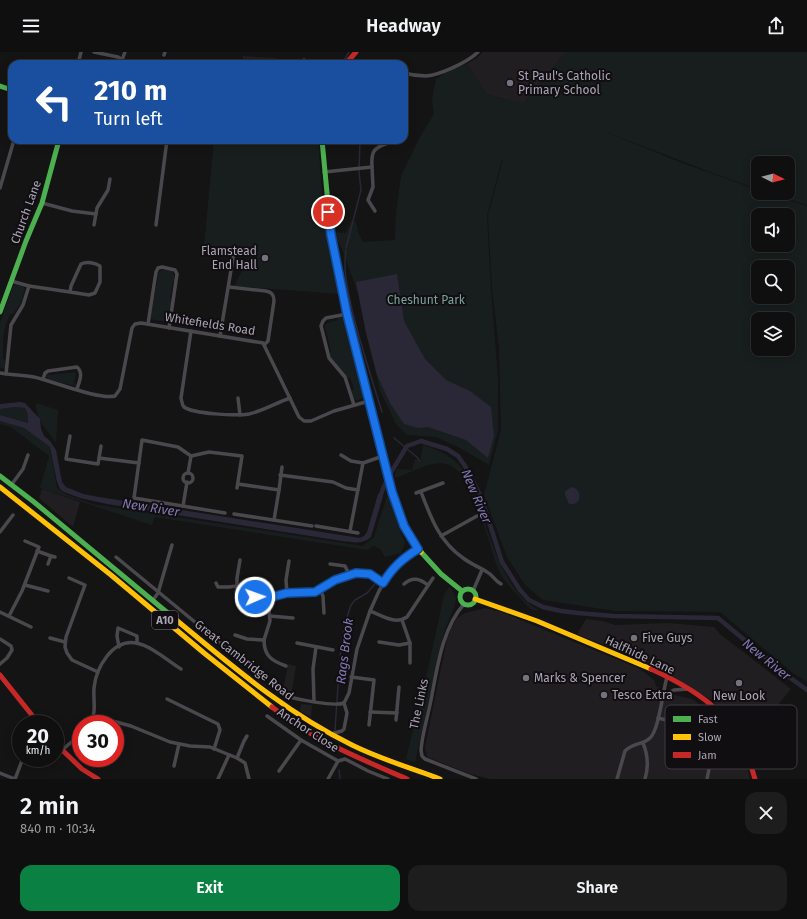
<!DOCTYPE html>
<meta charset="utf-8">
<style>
:root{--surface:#0f0f0f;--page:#1d1d1d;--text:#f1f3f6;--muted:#9b9c9e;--line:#2f2f2f;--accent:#0b8043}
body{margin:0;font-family:"Fira Sans",sans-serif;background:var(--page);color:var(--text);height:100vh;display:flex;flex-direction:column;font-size:15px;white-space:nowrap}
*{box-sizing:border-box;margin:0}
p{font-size:13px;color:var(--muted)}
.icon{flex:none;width:22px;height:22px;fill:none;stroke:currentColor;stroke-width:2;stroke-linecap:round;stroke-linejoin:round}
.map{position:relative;height:727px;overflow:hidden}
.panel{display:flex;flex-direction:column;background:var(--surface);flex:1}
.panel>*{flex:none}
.guide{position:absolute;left:8px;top:8px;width:400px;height:84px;border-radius:12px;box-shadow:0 2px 10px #0003,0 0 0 1px var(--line);background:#1a4fa0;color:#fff;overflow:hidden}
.needle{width:26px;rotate:96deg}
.controls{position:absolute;left:751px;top:104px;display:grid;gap:8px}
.controls a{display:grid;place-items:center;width:44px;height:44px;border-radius:8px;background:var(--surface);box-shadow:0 2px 10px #0003,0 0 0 1px var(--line);font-size:20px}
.speed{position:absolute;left:12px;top:663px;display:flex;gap:8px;font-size:20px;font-weight:700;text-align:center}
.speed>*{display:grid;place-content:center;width:52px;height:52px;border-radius:50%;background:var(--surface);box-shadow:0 2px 10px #0003,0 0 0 1px var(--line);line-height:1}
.speed small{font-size:10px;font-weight:400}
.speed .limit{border:6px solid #d22;background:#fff;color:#111}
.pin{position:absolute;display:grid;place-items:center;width:34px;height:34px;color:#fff;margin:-17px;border:2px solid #fff;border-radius:50%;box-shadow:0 1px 4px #0007}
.me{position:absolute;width:44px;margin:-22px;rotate:88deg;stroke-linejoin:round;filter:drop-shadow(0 0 3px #0008)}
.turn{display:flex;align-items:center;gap:14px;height:84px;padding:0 20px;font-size:18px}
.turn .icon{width:52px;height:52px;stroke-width:2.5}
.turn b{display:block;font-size:28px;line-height:34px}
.round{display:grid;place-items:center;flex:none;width:42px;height:42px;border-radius:12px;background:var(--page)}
.summary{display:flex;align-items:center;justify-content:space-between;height:68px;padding:0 20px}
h1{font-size:24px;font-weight:600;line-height:30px}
.primary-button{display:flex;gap:8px;margin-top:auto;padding:8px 20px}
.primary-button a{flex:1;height:46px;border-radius:12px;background:var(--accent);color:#fff;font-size:16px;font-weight:600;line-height:46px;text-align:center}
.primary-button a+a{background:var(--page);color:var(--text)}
header{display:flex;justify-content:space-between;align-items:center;height:52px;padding:0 20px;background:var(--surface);font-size:18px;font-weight:600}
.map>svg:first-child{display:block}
.built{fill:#201e21}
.green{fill:#181e1e;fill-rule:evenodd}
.water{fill:#2a2737}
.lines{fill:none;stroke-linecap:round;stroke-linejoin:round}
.stream{stroke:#2a2737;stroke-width:1.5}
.canal{stroke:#2a2737;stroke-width:4.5}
.street{stroke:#4a484d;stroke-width:3.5}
.fast{stroke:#4caf50;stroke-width:5}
.slow{stroke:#ffc107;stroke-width:5}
.jam{stroke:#c62828;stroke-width:5}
.route-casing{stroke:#114b97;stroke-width:10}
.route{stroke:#1a73e8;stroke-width:7}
.poi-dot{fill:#76727d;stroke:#100e10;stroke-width:1.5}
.labels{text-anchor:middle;stroke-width:4;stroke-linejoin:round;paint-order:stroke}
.shield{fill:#100e10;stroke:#7c7784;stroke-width:1}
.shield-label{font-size:11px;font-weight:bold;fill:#aba4b6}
.poi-label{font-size:12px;fill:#aba4b6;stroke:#100e10;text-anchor:start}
.street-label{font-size:12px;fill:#aba4b6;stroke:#100e10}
.park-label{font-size:12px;fill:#7aa299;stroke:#100e10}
.water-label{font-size:13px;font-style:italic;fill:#8379b3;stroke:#100e10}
.key{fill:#100e10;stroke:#3e3b42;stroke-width:1}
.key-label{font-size:11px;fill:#aba4b6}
</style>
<header><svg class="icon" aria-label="menu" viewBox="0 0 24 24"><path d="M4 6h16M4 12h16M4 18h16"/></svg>Headway<svg class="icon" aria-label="share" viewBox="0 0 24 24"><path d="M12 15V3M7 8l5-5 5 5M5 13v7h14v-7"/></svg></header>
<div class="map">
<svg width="807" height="727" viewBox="0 0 807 727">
<rect width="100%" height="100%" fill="#141414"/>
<!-- built -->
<g class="built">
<polygon points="483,0 566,0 523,52 486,42 467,12 477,6"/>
<polygon points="243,4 277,6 277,11 243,12"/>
<polygon points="42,437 80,450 73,475 39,446"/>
<polygon points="485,556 504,561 640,617 654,628 656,634 670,642 692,647 713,662 736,689 748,718 750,727 490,727 470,722 427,705 425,695 447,587 452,575 457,566 465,561"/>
<polygon points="586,567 603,569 615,573 669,571 714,575 720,582 791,637 754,682 749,679 742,687 713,649 653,613 577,582"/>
<polygon points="288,612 296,614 291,643 283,639"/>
<polygon points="301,652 312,653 311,665 300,659"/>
</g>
<!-- green -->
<g class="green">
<path d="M566,0H807V153L771,141H788V111H758V137L718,123L596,76L682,111L758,138V141H766L807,154V630L793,621L720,560L615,559L543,548L525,533L507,505L484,443L501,378L499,296L492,236L488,164L503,107H502L487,164L491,238L498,326V379L489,413L460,396L436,385L407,383L396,372L380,339L358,242L343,199L333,180L346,181L351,169L356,170L358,180L363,190L395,188L396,160L401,124L421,83L434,62L432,47L436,27L454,16L467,12L486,42L523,52ZM758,163H788V193H758ZM758,215H788V245H758ZM758,267H788V297H758Z"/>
<polygon points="214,88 318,88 323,152 339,242 234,234 253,198 204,194"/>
<polygon points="162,218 166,218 172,219 174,223 175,229 173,229 170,246 172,249 171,256 169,257 168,267 169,267 168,270 150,267 158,226 157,225 159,220"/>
<path d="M15,233L23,234L25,237L21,251L13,262H11C2,274 3,293 3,307L5,308V317L0,315V271L13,234Z"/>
<path d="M338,265L344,266L364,345L361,347L356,348L353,346L351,339L354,337L350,326H347C342,317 334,312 329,302L331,300L325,274L327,271L338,268Z"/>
<polygon points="75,320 76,322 74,331 76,333 75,334 48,327 46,324 47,321 50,323"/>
<path d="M36,351L58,358L56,391C48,379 35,367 36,351Z"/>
<polygon points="15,355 25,356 28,363 28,371 0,363 0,357"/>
<polygon points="0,369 24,376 50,395 57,436 66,442 92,452 363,494 374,485 388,441 401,482 405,490 401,501 385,505 380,497 373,494 367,498 155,465 152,473 40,436 49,404 11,375 0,372"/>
<path d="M423,393C435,397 448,402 458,412C465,419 468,429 472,438C489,474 500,539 539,558C531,560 527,554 522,548C514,539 505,531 499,519C488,494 475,420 447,412C430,408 410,422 394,426L397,417L412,418L415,407L420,409Z"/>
<polygon points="449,535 451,537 456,546 455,553 445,577 415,710 406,707 428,617 444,543"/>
</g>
<!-- water -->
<g class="water">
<polygon points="397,222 404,269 425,307 446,328 470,339 491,355 494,384 488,406 466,388 428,375 418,376 404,372 390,351 377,323 366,281 356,230"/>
<path d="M20,350L25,351L40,367L41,377L44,384L50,389L56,398L62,430L66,435L83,442L99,445L360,486L364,484L367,480L378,442L383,444L371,485C362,493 353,490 342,489L107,452L80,446L64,440L60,437L57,430L50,395L24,376L0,369V363L28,371V363L25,356L15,355L0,357V352Z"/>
<path d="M572,435C583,438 582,454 569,452L565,443V439Z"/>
</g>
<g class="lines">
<!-- stream -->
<g class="stream">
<polyline points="343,10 349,0"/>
<polyline points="346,196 361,138 359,120 360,88"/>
<path d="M346,198C343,217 347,234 351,253C359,289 371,324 382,360"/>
<polyline points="394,386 418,406 419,409"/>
<polyline points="335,678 340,605 344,574 351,553 355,548 367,541 375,532"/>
<polyline points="339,718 340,727"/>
</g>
<!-- canal -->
<path class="canal" d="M379,449C384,429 397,411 407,394L421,389L447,397L458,404L465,414L481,445L502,510L520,538L529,548L543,555L561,559L578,561L613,564L718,566L789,625L807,638"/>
<!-- street -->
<g class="street">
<polyline points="94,0 118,5 122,8"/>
<polyline points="164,3 165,0"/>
<polyline points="349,8 375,12"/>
<polyline points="78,12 81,0"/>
<polyline points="123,12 122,8 125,0"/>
<polyline points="300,12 301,10 304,8 307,10 308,12"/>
<path d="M404,21C411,23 418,24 426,24C440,23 468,10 478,0"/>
<polyline points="372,115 373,135 368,148 375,159"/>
<path d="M324,120L372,115C371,100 373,96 388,91"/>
<polyline points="0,136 14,88"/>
<polyline points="42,151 72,159 96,162"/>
<polyline points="94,173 97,156 108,138 110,127"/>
<polyline points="156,173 167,88"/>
<path d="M11,229L29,234L70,240L71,234L81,212C87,209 95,211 100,214V230L95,241L89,243L70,240"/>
<path d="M229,235L266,239C272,240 274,243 274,249L268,289L265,292"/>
<polyline points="347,262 326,266 323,269 321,274 329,306 345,325 354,353"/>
<polyline points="148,272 156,220 158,216 162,215 175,218 177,222 169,276"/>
<path d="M191,279L181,346C182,350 182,353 184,355C193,362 238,364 249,362C263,359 276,351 290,346"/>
<polyline points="220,284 234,200"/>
<path d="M0,321C11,323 23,323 34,325C52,329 99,348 115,344L120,337L132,276L135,272L141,271L263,291L299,365L304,369H311L334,359L369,349"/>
<polyline points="6,322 11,273 23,253 29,234"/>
<path d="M43,327L45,321L48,319L77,315C84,321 79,330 77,337"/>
<polyline points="238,346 240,363"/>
<polyline points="70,384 66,407 98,412 101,394"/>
<polyline points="341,403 351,409 363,411"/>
<polyline points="99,406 139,411"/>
<polyline points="188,421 191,404"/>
<circle cx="188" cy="426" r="5"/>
<polyline points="280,423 333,430 346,436 358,438"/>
<polyline points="12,432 23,417 28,403"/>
<polyline points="238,432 279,438 282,415"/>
<path d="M421,440C431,466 439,489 463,506C471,512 479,515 487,520C493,523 494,528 501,532"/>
<polyline points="416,441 443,431"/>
<polyline points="183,454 187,430"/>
<polyline points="225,461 134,446 142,388 178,395 191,404 209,400 242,404 237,436"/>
<polyline points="234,462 312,474"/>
<polyline points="274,468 279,438"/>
<polyline points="316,474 358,481"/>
<polyline points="350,479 363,411 383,404"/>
<polyline points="0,480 13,463"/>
<polyline points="441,484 477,464"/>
<polyline points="37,499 51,504"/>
<polyline points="116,505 224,594"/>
<polyline points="240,508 237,526 237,536 241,541 255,545 268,546 287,541 315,540 335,528 356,521 371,522 383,531"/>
<polyline points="48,512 51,504 55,505"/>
<polyline points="330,512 345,514 349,522"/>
<polyline points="69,526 85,533 66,585 65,595 67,601 72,608 98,620"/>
<polyline points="216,531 218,535 229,535 237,534"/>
<path d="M404,532C413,524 420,527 428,533"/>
<polyline points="25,533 48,539"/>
<polyline points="320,538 323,544 324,561"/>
<polyline points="473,539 482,518"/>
<polyline points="287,541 286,528 289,509"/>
<polyline points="153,548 158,541 172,493"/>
<path d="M464,552C441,578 437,619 430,653C427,667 422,683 421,698L422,704L425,707L476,727"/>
<path d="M370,559C383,564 395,573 407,565L433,526"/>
<polyline points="0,560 31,575"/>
<polyline points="9,564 22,539 39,495 25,489"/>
<polyline points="270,564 293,566"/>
<polyline points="402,568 410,591 410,611"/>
<polyline points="235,583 247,587 264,588 270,569 268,546"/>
<polyline points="50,586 65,590"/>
<polyline points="0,587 11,594 12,598 7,606 0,612"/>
<path d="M264,588C264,604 272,609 286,614"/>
<polyline points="379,590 399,593 410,591"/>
<polyline points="297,591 333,598"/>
<polyline points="119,595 117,584 118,576 137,584 137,591"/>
<polyline points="351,625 374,628 369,673"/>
<path d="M285,644C297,647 333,655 344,651"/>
<polyline points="662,644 674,638 688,637"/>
<polyline points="167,647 218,672 220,678 214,697"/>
<polyline points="314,649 313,617 316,595"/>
<polyline points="370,660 397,661"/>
<polyline points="94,664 131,674 170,690 190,694 210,695 237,706 245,711 249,727"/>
<polyline points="267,664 301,688 338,709"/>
<polyline points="658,666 691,674 710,696 712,702 707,727"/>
<polyline points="396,668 399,635"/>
<path d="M90,672C97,660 93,649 94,636C96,616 112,587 136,591C152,594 168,609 181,617"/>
<polyline points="334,681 342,679 344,677 347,661 344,651 349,641 357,597 370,559 379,539 389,522 404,505 418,497"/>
<path d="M643,691C648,703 649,714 645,727"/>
<polyline points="62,698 81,682"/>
<polyline points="237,706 244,689 247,684"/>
<polyline points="338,709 345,707 349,709 368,719 388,727"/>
<polyline points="174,714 179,692"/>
<polyline points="279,719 301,688"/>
<polyline points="0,721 15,727"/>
<polyline points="15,727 23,706"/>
<polyline points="218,727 229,703"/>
<polyline points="328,727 338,709"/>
<path d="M617,727L625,699C632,691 643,693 650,686C659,678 663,638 667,625"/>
</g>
<!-- fast -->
<g class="fast">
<polyline points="0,34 12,38"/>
<polyline points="322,88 331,183 347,262"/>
<polyline points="0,260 26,189 42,151 59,88"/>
<polyline points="0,424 34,450 175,567"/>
<polyline points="421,500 441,522 462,539"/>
<circle cx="468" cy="545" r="8"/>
</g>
<!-- slow -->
<g class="slow">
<polyline points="347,262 398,459 410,484 421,500"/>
<polyline points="0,435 111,523 204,601 272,655"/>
<polyline points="475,547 537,569 651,617"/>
<path d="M175,567C231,613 286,661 352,693C380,707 411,716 440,727"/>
</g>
<!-- jam -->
<g class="jam">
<polyline points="343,12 349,8 356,0"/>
<path d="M651,617C706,642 738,666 755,727"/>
<polyline points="0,623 39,672"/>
<path d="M272,655C311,687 361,707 407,727"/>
<polyline points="55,691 82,717 98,727"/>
</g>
</g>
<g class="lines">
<defs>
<path id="route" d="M255,545L268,546L287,541L315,540L335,528L356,521L370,522L383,531C393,515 402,507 418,497L404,474L392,440L347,262L331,183L328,160"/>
</defs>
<!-- route casing -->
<use href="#route" class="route-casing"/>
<!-- route -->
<use href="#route" class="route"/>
</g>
<!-- markers -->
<g class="poi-dot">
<circle cx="510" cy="31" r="4"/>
<circle cx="265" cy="206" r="4"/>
<circle cx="634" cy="586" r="4"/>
<circle cx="526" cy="626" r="4"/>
<circle cx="739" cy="631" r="4"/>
<circle cx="604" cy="643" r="4"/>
</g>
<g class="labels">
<!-- shield labels -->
<rect class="shield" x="152" y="559" width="26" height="18" rx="3"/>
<g class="shield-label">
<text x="165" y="572">A10</text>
</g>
<!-- poi labels -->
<g class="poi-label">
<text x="518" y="28">St Paul's Catholic<tspan x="518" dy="14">Primary School</tspan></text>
<text x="257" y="203" text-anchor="end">Flamstead<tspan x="257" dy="14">End Hall</tspan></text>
<text x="642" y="590">Five Guys</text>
<text x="534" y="630">Marks &amp; Spencer</text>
<text x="612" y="647">Tesco Extra</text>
<text x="739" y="648" text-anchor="middle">New Look</text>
</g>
<!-- street labels -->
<g class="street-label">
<text transform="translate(26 160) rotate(-70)" y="4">Church Lane</text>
<text transform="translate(210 272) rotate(9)" y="4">Whitefields Road</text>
<text transform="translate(640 603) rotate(25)" y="4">Halfhide Lane</text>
<text transform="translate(244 608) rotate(38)" y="4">Great Cambridge Road</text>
<text transform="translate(419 652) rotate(-78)" y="4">The Links</text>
<text transform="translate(308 678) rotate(33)" y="4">Anchor Close</text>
</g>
<!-- park labels -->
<g class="park-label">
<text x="426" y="252">Cheshunt Park</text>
</g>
<!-- water labels -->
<g class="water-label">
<text transform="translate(477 444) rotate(67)" y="5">New River</text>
<text transform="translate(151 455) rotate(9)" y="5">New River</text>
<text transform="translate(344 599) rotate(-83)" y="5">Rags Brook</text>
<text transform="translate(767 607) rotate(39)" y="5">New River</text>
</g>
</g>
<!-- legend -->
<rect x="665" y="653" width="132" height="64" rx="6" class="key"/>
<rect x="673" y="664" width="18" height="6" fill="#4caf50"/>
<rect x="673" y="682" width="18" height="6" fill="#ffc107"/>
<rect x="673" y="700" width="18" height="6" fill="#c62828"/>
<g class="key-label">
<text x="698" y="671">Fast</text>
<text x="698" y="689">Slow</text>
<text x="698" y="707">Jam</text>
</g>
</svg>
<div class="controls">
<a><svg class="needle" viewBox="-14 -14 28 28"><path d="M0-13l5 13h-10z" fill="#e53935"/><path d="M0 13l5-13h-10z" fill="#9b9c9e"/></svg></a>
<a><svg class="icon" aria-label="sound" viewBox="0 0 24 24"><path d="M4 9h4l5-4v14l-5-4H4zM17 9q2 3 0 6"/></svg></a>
<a><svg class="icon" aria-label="search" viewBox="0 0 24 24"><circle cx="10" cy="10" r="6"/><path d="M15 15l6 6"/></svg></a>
<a><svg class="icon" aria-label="layers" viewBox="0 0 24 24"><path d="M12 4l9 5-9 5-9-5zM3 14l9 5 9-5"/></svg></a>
</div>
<div class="speed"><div>20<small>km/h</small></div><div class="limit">30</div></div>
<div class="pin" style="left:328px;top:160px;background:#d93025"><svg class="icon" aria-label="arrive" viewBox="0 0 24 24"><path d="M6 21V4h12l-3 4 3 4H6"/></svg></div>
<svg class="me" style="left:255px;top:545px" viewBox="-20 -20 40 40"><circle r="17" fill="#1a73e8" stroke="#fff" stroke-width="3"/><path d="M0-11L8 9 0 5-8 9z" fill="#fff"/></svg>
<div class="guide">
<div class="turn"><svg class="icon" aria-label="left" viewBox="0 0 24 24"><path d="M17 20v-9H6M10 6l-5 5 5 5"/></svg><div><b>210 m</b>Turn left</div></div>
</div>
</div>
<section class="panel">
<div class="summary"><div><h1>2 min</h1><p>840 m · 10:34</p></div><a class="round"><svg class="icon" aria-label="close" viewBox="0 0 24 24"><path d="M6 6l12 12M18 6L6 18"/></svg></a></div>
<div class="primary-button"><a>Exit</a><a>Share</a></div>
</section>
